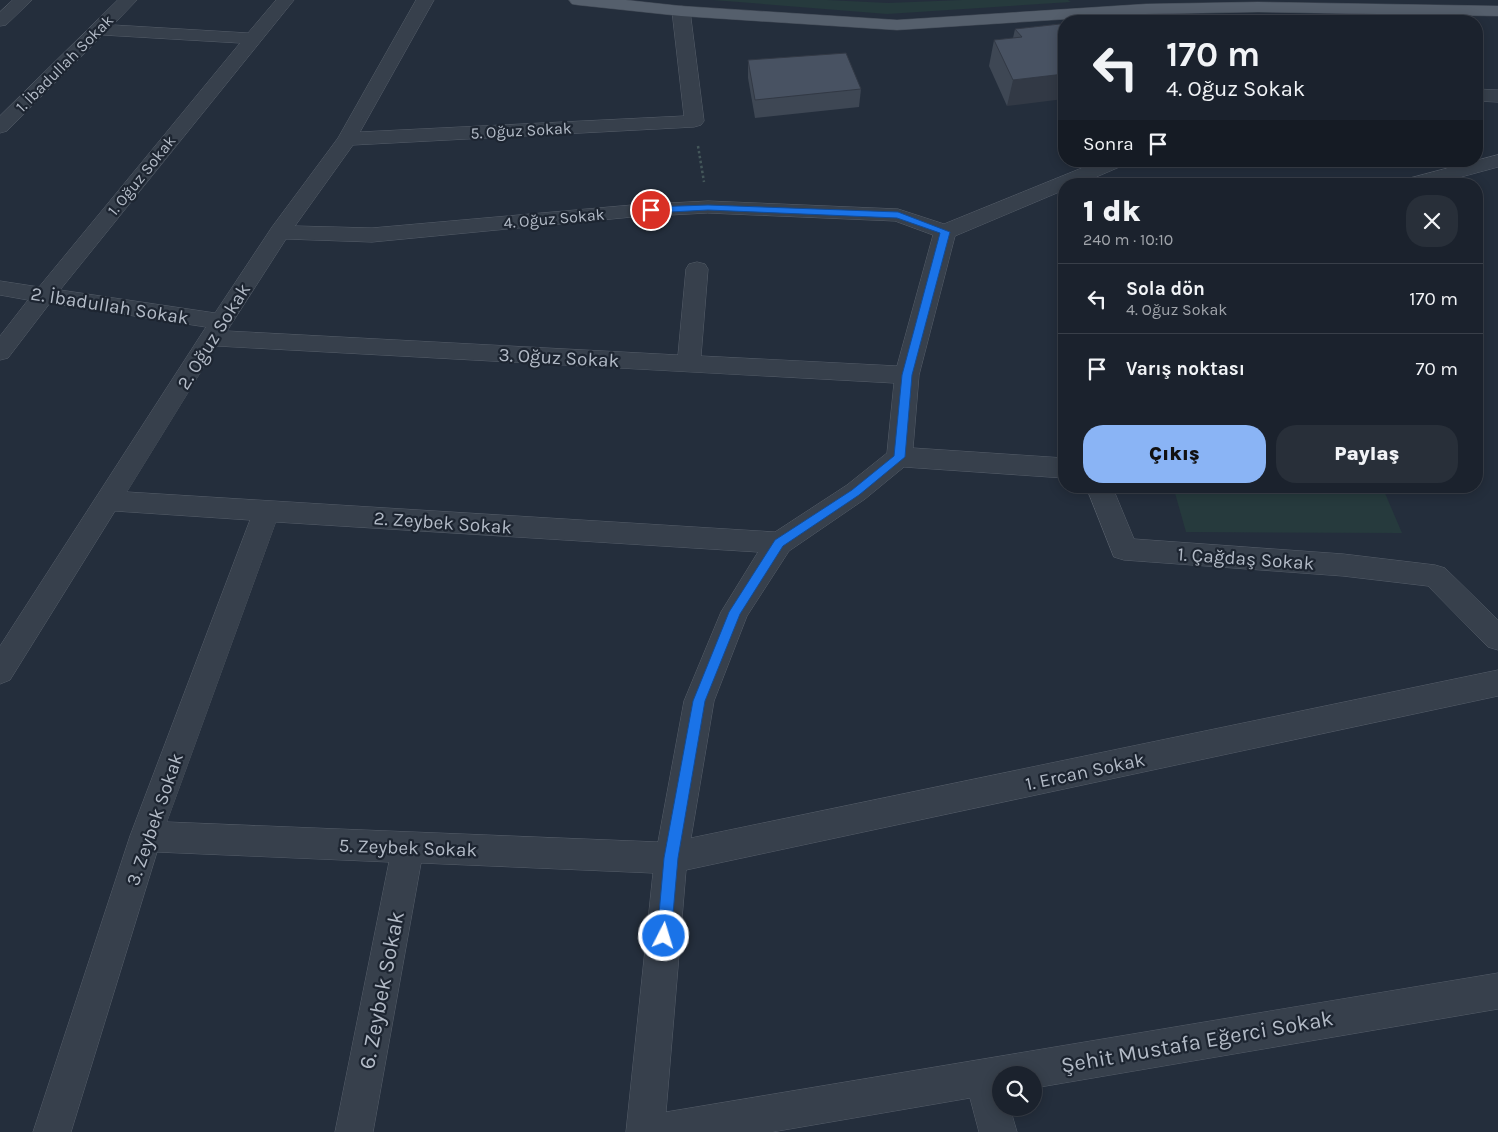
<!DOCTYPE html>
<html lang="tr">
<meta charset="utf-8">
<style>
:root{--surface:#1b222d;--page:#282f39;--text:#f1f3f6;--muted:#a0a4aa;--line:#393f49;--accent:#8ab4f5}
body{margin:0;font-family:Karla,sans-serif;background:var(--page);color:var(--text);height:100vh;display:flex;flex-direction:column;font-size:19px;white-space:nowrap}
*{box-sizing:border-box;margin:0}
p{font-size:16px;color:var(--muted)}
.icon{flex:none;width:28px;height:28px;fill:none;stroke:currentColor;stroke-width:2;stroke-linecap:round;stroke-linejoin:round}
.map{position:relative;flex:1;overflow:hidden}
.side{position:absolute;left:1058px;top:178px;width:425px;height:315px;display:flex;flex-direction:column;background:var(--surface);border-radius:20px;box-shadow:0 2px 12px #0003,0 0 0 1px var(--line)}
.side>*{flex:none}
.top-card{position:absolute;left:1058px;top:15px;width:425px;height:152px;border-radius:20px;box-shadow:0 2px 12px #0003,0 0 0 1px var(--line);background:#1b222d;color:var(--text);overflow:hidden}
.fabs{position:absolute;left:992px;top:1066px;display:grid;gap:10px}
.fabs a{display:grid;place-items:center;width:50px;height:50px;border-radius:50%;background:var(--surface);box-shadow:0 2px 12px #0003,0 0 0 1px var(--line);font-size:25px}
.pin{position:absolute;display:grid;place-items:center;width:42px;height:42px;color:#fff;margin:-21px;border:2px solid #fff;border-radius:50%;box-shadow:0 1px 5px #0007}
.me{position:absolute;width:55px;margin:-28px;rotate:5deg;stroke-linejoin:round;filter:drop-shadow(0 0 4px #0008)}
.turn{display:flex;align-items:center;gap:18px;height:105px;padding:0 25px;font-size:22px}
.turn .icon{width:65px;height:65px;stroke-width:2.5}
.turn b{display:block;font-size:35px;line-height:42px}
.then{display:flex;align-items:center;height:48px;padding:0 25px;background:#0003;gap:10px;font-size:19px}
.round{display:grid;place-items:center;flex:none;width:52px;height:52px;border-radius:20px;background:var(--page)}
.headline{display:flex;align-items:center;justify-content:space-between;height:85px;padding:0 25px}
h1{font-size:30px;font-weight:800;line-height:38px}
.button{display:flex;gap:10px;margin-top:auto;padding:10px 25px}
.button a{flex:1;height:58px;border-radius:20px;background:var(--accent);color:#111;font-size:20px;font-weight:800;line-height:58px;text-align:center}
.button a+a{background:var(--page);color:var(--text)}
ul{padding:0;list-style:none}
li{display:flex;align-items:center;gap:15px;height:70px;padding:0 25px;border-top:1px solid var(--line)}
li div{flex:1}
li b{display:block;font-size:19px}
li em{font-style:normal}
.map>svg:first-child{display:block}
.green{fill:#263a3d}
.lines{fill:none;stroke-linecap:round;stroke-linejoin:round}
.street-casing{stroke:#565e6a;stroke-width:1}
.primary-casing{stroke:#414955;stroke-width:1}
.path{stroke:#44575a;stroke-width:2.5;stroke-dasharray:2.5 2.5;stroke-linecap:butt}
.street{fill:#37404c;fill-rule:evenodd}
.primary{fill:#555f6c;fill-rule:evenodd}
.wall{fill:#3e4754}
.shaded-wall{fill:#323945}
.building{fill:#485262;stroke:#323945}
.route{fill:#1a73e8;stroke:#114b97}
.labels{text-anchor:middle;stroke-width:4.5;stroke-linejoin:round;paint-order:stroke}
.far-street-label{font-size:16px;fill:#b3bbc7;stroke:#1d2531}
.street-label{font-size:19px;fill:#b3bbc7;stroke:#1d2531}
.near-street-label{font-size:22px;fill:#b3bbc7;stroke:#1d2531}
</style>
<div class="map">
<svg width="1498" height="1132" viewBox="0 0 1498 1132">
<rect width="100%" height="100%" fill="#242e3c"/>
<!-- green -->
<g class="green">
<polygon points="713,0 827,0 888,3 962,0 1068,0 1071,2 887,14"/>
<polygon points="1173,486 1382,486 1402,533 1186,532"/>
</g>
<g class="lines">
<defs>
<g id="street">
<polygon points="13,0 32,0 6,25 0,26 0,12"/>
<path d="M118,0H137L113,25L248,33L276,0H294L60,290L215,313L272,227L338,138L416,0H434L360,132L684,116L672,11L675,7L681,6L687,7L690,11L704,121L701,125L694,127L353,145L295,226L372,228L632,205L708,201L898,209L944,224L1099,161H1127L1124,165L1080,184H1064V190L955,236L919,375L913,448L1064,458V478L904,467L865,499L789,551L747,616L714,701L691,838L1498,670V696L686,870L666,1112L1498,973V1009L1034,1088V1075H1001V1108H1010L1017,1132H979L970,1098L772,1132H626L653,873L421,863L373,1132H335L389,862L157,852L71,1132H33L130,836L250,520L115,511L10,680L0,684V646L206,327L50,303L8,358L0,360V336L28,300L0,295V281L39,287L240,43L103,35L7,131L0,133V116ZM708,213L895,221L933,235L897,366L701,356L708,269L705,264L697,262L689,264L686,269L678,355L227,331L286,239L372,242L632,217ZM217,346L894,383L887,453L847,485L775,532L127,492ZM276,522L758,552L721,612L684,701L658,842L167,822Z"/>
<polygon points="1476,89 1498,90 1498,102 1476,101"/>
<polygon points="1498,155 1498,167 1435,184 1400,184 1403,180"/>
<polygon points="1086,486 1112,486 1134,539 1343,554 1435,565 1445,568 1498,620 1498,650 1488,647 1428,586 1343,576 1124,560 1114,557"/>
</g>
<polygon id="primary" points="569,0 626,0 681,6 897,20 1146,4 1258,2 1498,6 1498,16 1258,12 1146,14 897,30 681,16 578,5 572,4"/>
</defs>
<!-- street casing -->
<use href="#street" class="street-casing"/>
<!-- primary casing -->
<use href="#primary" class="primary-casing"/>
<!-- path -->
<polyline class="path" points="698,146 704,182"/>
<!-- street -->
<use href="#street" class="street"/>
<!-- primary -->
<use href="#primary" class="primary"/>
</g>
<!-- wall -->
<g class="wall">
<polygon points="1060,24 1007,106 989,66 994,40 1013,38 1015,29"/>
<polygon points="748,60 861,89 859,107 755,118 748,78"/>
</g>
<!-- shaded-wall -->
<polygon class="shaded-wall" points="1064,74 1064,99 1007,106 1013,80"/>
<!-- building -->
<g class="building">
<polygon points="1060,24 1064,29 1064,74 1013,80 994,40 1022,37 1015,29"/>
<polygon points="846,53 861,89 755,100 748,60"/>
</g>
<!-- route -->
<polygon class="route" points="708,205 898,212 950,232 912,375 905,457 859,495 783,546 740,614 705,701 678,858 671,936 669,941 664,943 659,941 657,936 664,858 693,701 729,612 775,540 852,490 894,456 902,375 940,233 897,218 708,210 651,213 647,210 651,207"/>
<g class="labels">
<!-- far-street labels -->
<g class="far-street-label">
<text transform="translate(64 63) rotate(-45)" y="6">1. İbadullah Sokak</text>
<text transform="translate(521 130) rotate(-3)" y="6">5. Oğuz Sokak</text>
<text transform="translate(141 175) rotate(-51)" y="6">1. Oğuz Sokak</text>
<text transform="translate(554 218) rotate(-5)" y="6">4. Oğuz Sokak</text>
</g>
<!-- street labels -->
<g class="street-label">
<text transform="translate(110 305) rotate(9)" y="7">2. İbadullah Sokak</text>
<text transform="translate(213 336) rotate(-58)" y="7">2. Oğuz Sokak</text>
<text transform="translate(559 357) rotate(3)" y="7">3. Oğuz Sokak</text>
<text transform="translate(443 522) rotate(4)" y="7">2. Zeybek Sokak</text>
<text transform="translate(1246 558) rotate(4)" y="7">1. Çağdaş Sokak</text>
<text transform="translate(1085 771) rotate(-12)" y="7">1. Ercan Sokak</text>
<text transform="translate(154 819) rotate(-71)" y="7">3. Zeybek Sokak</text>
<text transform="translate(408 847) rotate(2)" y="7">5. Zeybek Sokak</text>
</g>
<!-- near-street labels -->
<g class="near-street-label">
<text transform="translate(381 990) rotate(-79)" y="8">6. Zeybek Sokak</text>
<text transform="translate(1197 1041) rotate(-10)" y="8">Şehit Mustafa Eğerci Sokak</text>
</g>
</g>
</svg>
<div class="fabs">
<a><svg class="icon" aria-label="search" viewBox="0 0 24 24"><circle cx="10" cy="10" r="6"/><path d="M15 15l6 6"/></svg></a>
</div>
<div class="pin" style="left:651px;top:210px;background:#d93025"><svg class="icon" aria-label="arrive" viewBox="0 0 24 24"><path d="M6 21V4h12l-3 4 3 4H6"/></svg></div>
<svg class="me" style="left:664px;top:936px" viewBox="-20 -20 40 40"><circle r="17" fill="#1a73e8" stroke="#fff" stroke-width="3"/><path d="M0-11L8 9 0 5-8 9z" fill="#fff"/></svg>
<div class="top-card">
<div class="turn"><svg class="icon" aria-label="left" viewBox="0 0 24 24"><path d="M17 20v-9H6M10 6l-5 5 5 5"/></svg><div><b>170 m</b>4. Oğuz Sokak</div></div>
<div class="then">Sonra<svg class="icon" aria-label="arrive" viewBox="0 0 24 24"><path d="M6 21V4h12l-3 4 3 4H6"/></svg></div>
</div>
<section class="side">
<div class="headline"><div><h1>1 dk</h1><p>240 m · 10:10</p></div><a class="round"><svg class="icon" aria-label="close" viewBox="0 0 24 24"><path d="M6 6l12 12M18 6L6 18"/></svg></a></div>
<ul>
<li><svg class="icon" aria-label="left" viewBox="0 0 24 24"><path d="M17 20v-9H6M10 6l-5 5 5 5"/></svg><div><b>Sola dön</b><p>4. Oğuz Sokak</p></div><em>170 m</em></li>
<li><svg class="icon" aria-label="arrive" viewBox="0 0 24 24"><path d="M6 21V4h12l-3 4 3 4H6"/></svg><div><b>Varış noktası</b></div><em>70 m</em></li>
</ul>
<div class="button"><a>Çıkış</a><a>Paylaş</a></div>
</section>
</div>
